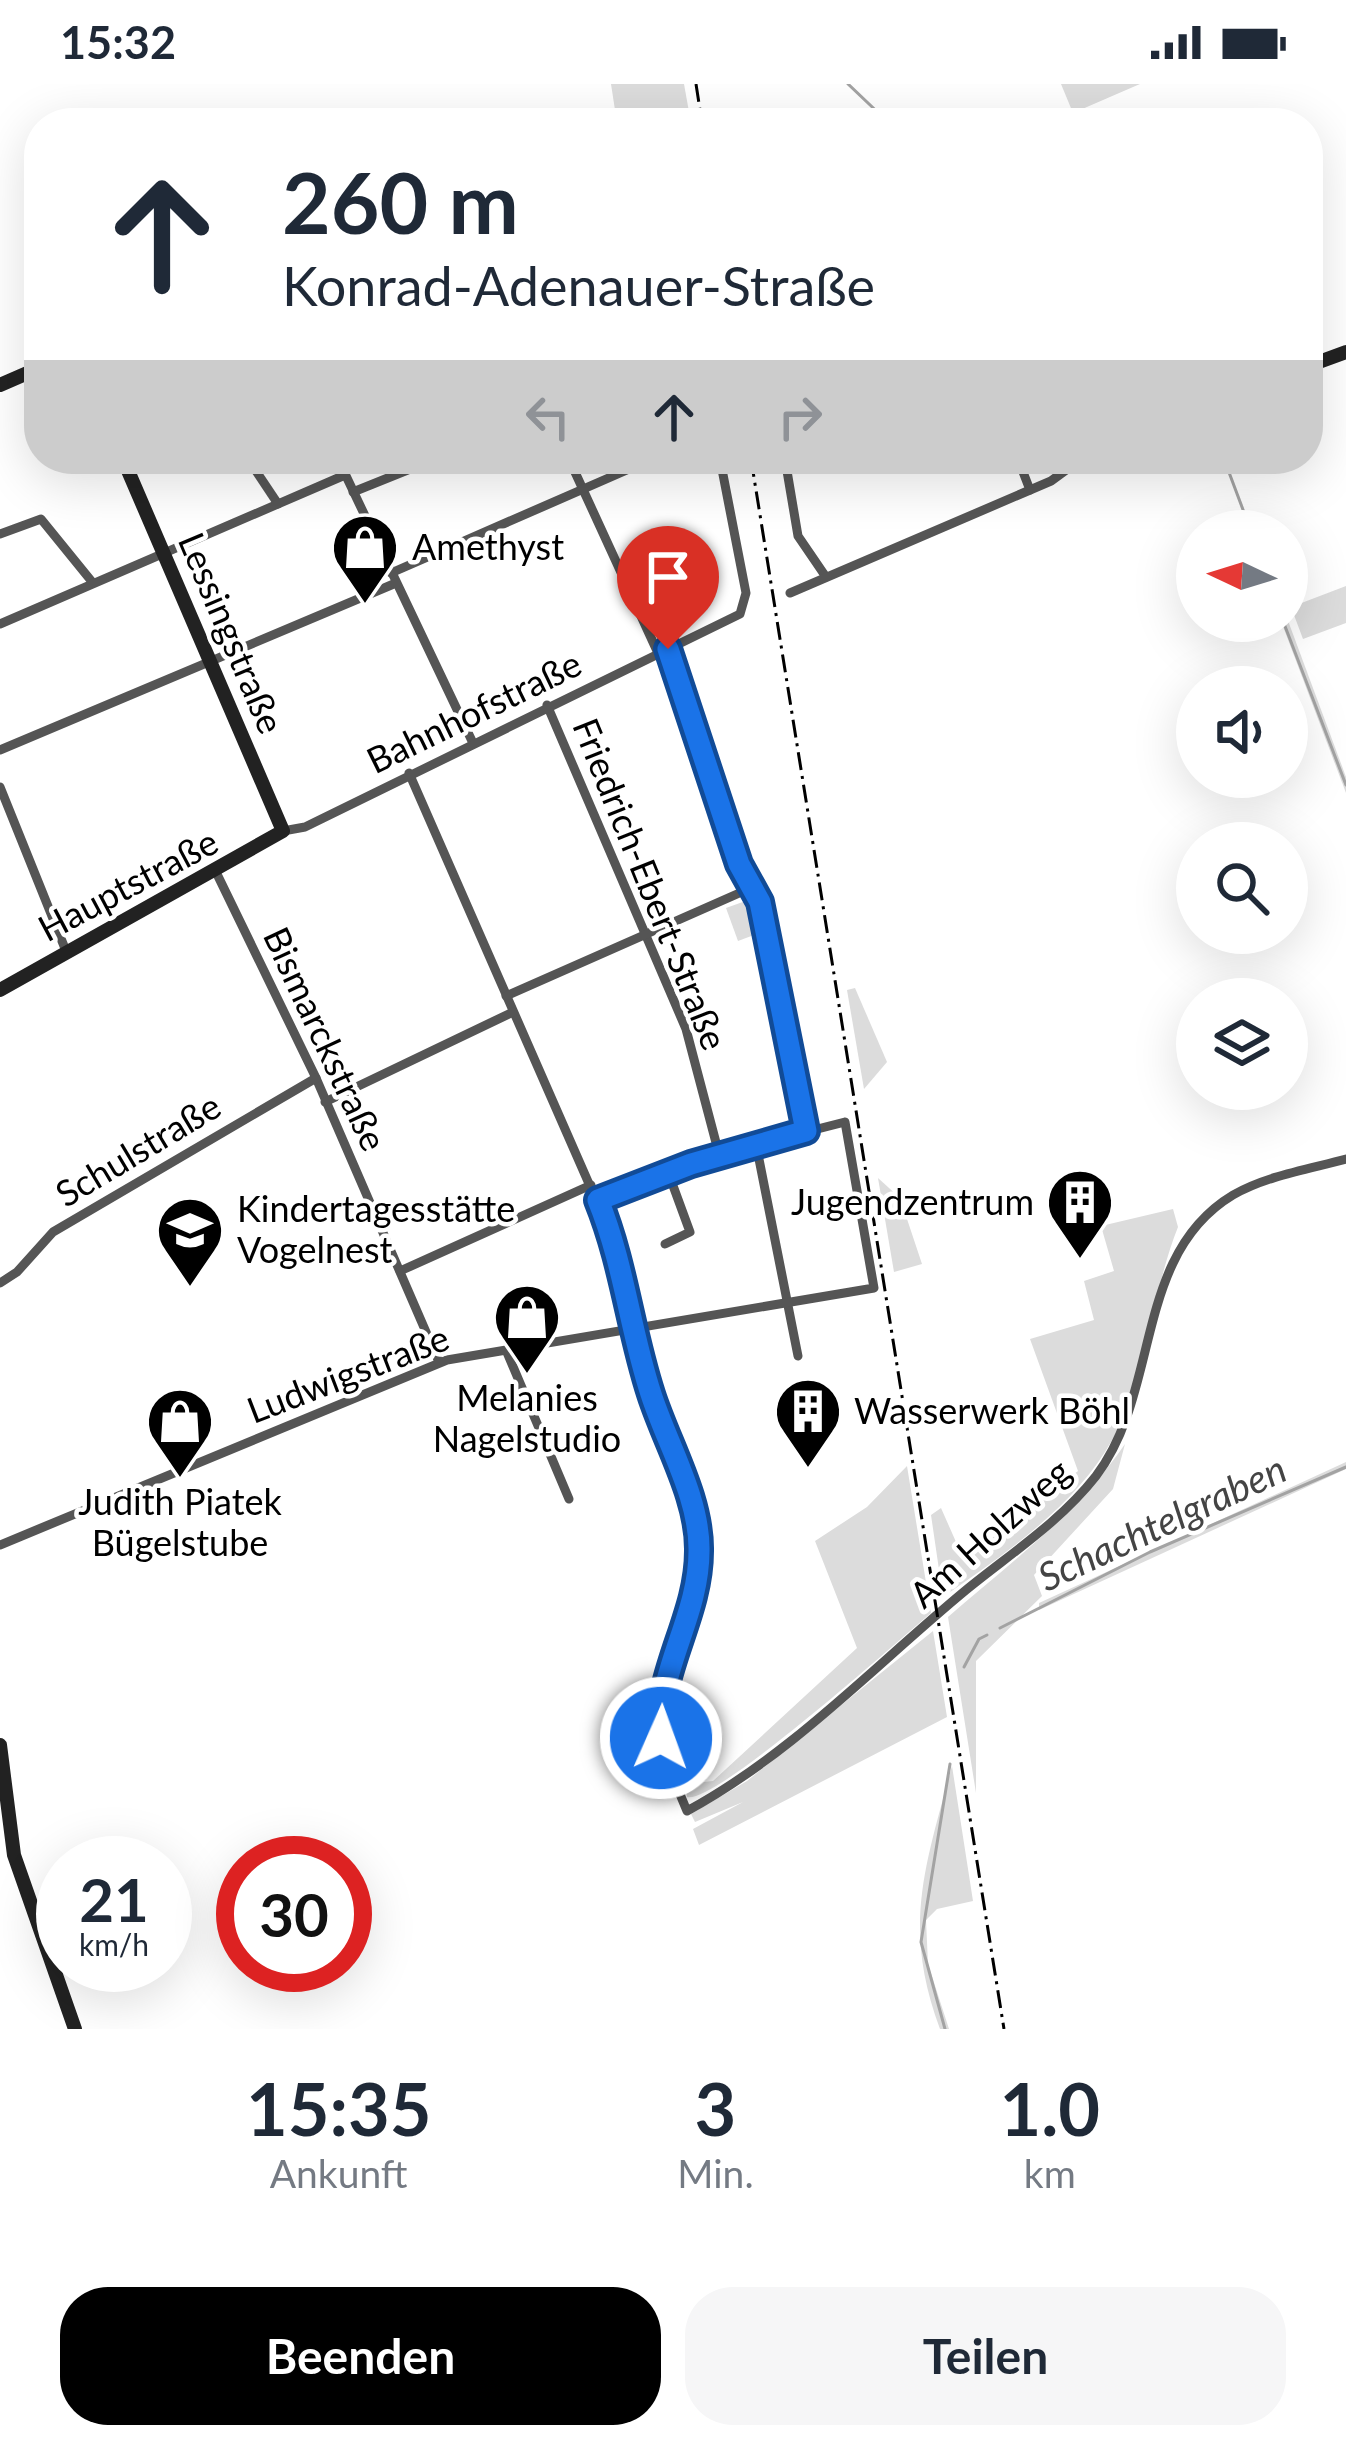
<!DOCTYPE html>
<html lang="de">
<meta charset="utf-8">
<style>
:root{--surface:#fff;--page:#f6f6f7;--text:#1f2937;--muted:#747a83;--accent:#000}
body{margin:0;font-family:Lato,sans-serif;background:var(--page);color:var(--text);height:100vh;display:flex;flex-direction:column;font-size:45px;white-space:nowrap}
*{box-sizing:border-box;margin:0}
p{font-size:39px;color:var(--muted)}
.icon{flex:none;width:66px;height:66px;fill:none;stroke:currentColor;stroke-width:2;stroke-linecap:round;stroke-linejoin:round}
.map{position:relative;height:1945px;overflow:hidden}
.drawer{display:flex;flex-direction:column;background:var(--surface);flex:1}
.drawer>*{flex:none}
.hud{position:absolute;left:24px;top:24px;width:1299px;height:366px;border-radius:48px;box-shadow:0 12px 48px #0002;background:#fff;color:var(--text);overflow:hidden}
.needle{width:78px;rotate:274deg}
.fabs{position:absolute;left:1176px;top:426px;display:grid;gap:24px}
.fabs a{display:grid;place-items:center;width:132px;height:132px;border-radius:50%;background:var(--surface);box-shadow:0 12px 48px #0002;font-size:60px}
.speed{position:absolute;left:36px;top:1752px;display:flex;gap:24px;font-size:60px;font-weight:700;text-align:center}
.speed>*{display:grid;place-content:center;width:156px;height:156px;border-radius:50%;background:var(--surface);box-shadow:0 12px 48px #0002;line-height:1}
.speed small{font-size:30px;font-weight:400}
.speed .limit{border:18px solid #d22;background:#fff;color:#111}
.pin{position:absolute;display:grid;place-items:center;width:102px;height:102px;color:#fff;margin:-123px -51px;border-radius:50% 50% 50% 0;rotate:-45deg;box-shadow:0 0 12px #0007}
.pin .icon{rotate:45deg}
.me{position:absolute;width:132px;margin:-66px;rotate:2deg;stroke-linejoin:round;filter:drop-shadow(0 0 9px #0008)}
.turn{display:flex;align-items:center;gap:42px;height:252px;padding:0 60px;font-size:54px}
.turn .icon{width:156px;height:156px;stroke-width:2.5}
.turn b{display:block;font-size:84px;line-height:102px}
.lanes{display:flex;align-items:center;height:114px;padding:0 60px;background:#0003;justify-content:center;gap:60px;direction:ltr}
.lanes .off{opacity:.35}
.eta{display:flex;justify-content:space-evenly;align-items:center;height:204px;text-align:center}
.eta b{font-size:72px;font-weight:700;line-height:84px}
.primary-button{display:flex;gap:24px;margin-top:auto;padding:24px 60px}
.primary-button a{flex:1;height:138px;border-radius:48px;background:var(--accent);color:#fff;font-size:48px;font-weight:700;line-height:138px;text-align:center}
.primary-button a+a{background:var(--page);color:var(--text)}
.status{display:flex;justify-content:space-between;align-items:center;height:84px;padding:0 60px;background:var(--surface);direction:ltr}
.status svg{height:33px;fill:currentColor}
.map>svg:first-child{display:block}
.green{fill:#dcdcdc}
.lines{fill:none;stroke-linecap:round;stroke-linejoin:round}
.stream{stroke:#a3a3a3;stroke-width:3}
.street{stroke:#555;stroke-width:9}
.secondary{stroke:#222;stroke-width:14}
.rail{stroke:#000;stroke-width:3;stroke-dasharray:18 6 3 6;stroke-linecap:butt}
.route-casing{stroke:#114b97;stroke-width:30}
.route{stroke:#1a73e8;stroke-width:21}
.labels{text-anchor:middle;stroke-width:9;stroke-linejoin:round;paint-order:stroke}
.poi-label{font-size:36px;fill:#000;stroke:#fff;text-anchor:start}
.street-label{font-size:36px;fill:#000;stroke:#fff}
.water-label{font-size:39px;font-style:italic;fill:#444;stroke:#fff}
</style>
<div class="status"><b>15:32</b><svg viewBox="0 0 49 12"><path d="M0 12V9h3v3zM5 12V6h3v6zM10 12V3h3v9zM15 12V0h3v12zM26 1h20v11H26zM47 4h2v5h-2z"/></svg></div>
<div class="map">
<svg width="1346" height="1945" viewBox="0 0 1346 1945">
<rect width="100%" height="100%" fill="#fff"/>
<!-- green -->
<g class="green">
<polygon points="611,0 684,0 691,39 617,39"/>
<polygon points="1061,0 1140,0 1073,29"/>
<polygon points="1346,502 1346,539 1303,555 1291,523"/>
<polygon points="1287,534 1346,693 1346,709 1281,537"/>
<polygon points="751,815 762,848 738,857 726,824"/>
<polygon points="855,904 887,978 864,1005 847,906"/>
<polygon points="878,1094 900,1114 922,1180 894,1188"/>
<path d="M1173,1125L1178,1143C1153,1205 1143,1300 1112,1356C1076,1422 1003,1471 943,1513L931,1431L941,1424L964,1476L1078,1387L1030,1255L1094,1236L1084,1197L1114,1187L1101,1142Z"/>
<path d="M1125,1360L1113,1405L1034,1491L1042,1512L976,1577V1709L948,1533C1010,1479 1078,1429 1125,1360Z"/>
<polygon points="1346,1378 1346,1385 1039,1526 1039,1519"/>
<path d="M907,1382L931,1529C898,1557 715,1721 687,1713L686,1700L713,1697L857,1564L815,1457L867,1423Z"/>
<polygon points="933,1547 947,1633 699,1761 693,1745 743,1718 695,1738 691,1730 747,1697"/>
<path d="M952,1682L973,1817L937,1825L926,1836L928,1880L949,1945H940C902,1843 925,1783 952,1682Z"/>
</g>
<g class="lines">
<!-- stream -->
<g class="stream">
<polyline points="848,0 889,39"/>
<polyline points="1224,375 1251,447"/>
<polyline points="1283,537 1346,701"/>
<polyline points="1000,1544 1150,1468 1346,1383"/>
<polyline points="964,1583 979,1555 987,1551"/>
<polyline points="945,1945 921,1858 950,1680"/>
</g>
<!-- street -->
<g class="street">
<polyline points="248,375 278,420"/>
<polyline points="338,375 472,657"/>
<polyline points="569,375 658,569"/>
<polyline points="785,375 798,452 826,493"/>
<polyline points="1018,375 1030,406"/>
<polyline points="138,385 162,375"/>
<polyline points="353,408 435,375"/>
<polyline points="0,450 41,435 93,499"/>
<polyline points="391,489 652,375"/>
<polyline points="790,509 1051,397 1081,375"/>
<polyline points="0,540 345,391"/>
<polyline points="667,565 739,780 761,818 806,1047"/>
<polyline points="547,621 686,945 719,1070"/>
<polyline points="0,666 396,499"/>
<path d="M409,689L611,1150L651,1311L695,1434L696,1498L664,1592L660,1625L664,1672L687,1727C792,1670 874,1582 966,1506C1010,1470 1060,1438 1096,1392C1161,1307 1133,1171 1233,1111C1266,1092 1309,1085 1346,1075"/>
<polyline points="0,703 66,867"/>
<polyline points="283,747 305,743 740,530 746,509 720,375"/>
<polyline points="216,788 316,994 439,1278"/>
<polyline points="506,912 753,803"/>
<polyline points="325,1018 513,928"/>
<polyline points="756,1060 798,1272"/>
<polyline points="665,1160 690,1148 668,1088"/>
<polyline points="400,1187 591,1101"/>
<polyline points="0,1199 17,1188 53,1148 316,994"/>
<polyline points="506,1266 569,1415"/>
<polyline points="0,1461 447,1276 874,1204 845,1038 719,1070 598,1116"/>
</g>
<!-- secondary -->
<g class="secondary">
<polyline points="1308,282 1346,268"/>
<polyline points="0,301 39,284"/>
<polyline points="0,906 283,747 123,375"/>
<polyline points="0,1661 14,1771 75,1945"/>
</g>
<!-- rail -->
<g class="rail">
<polyline points="696,0 702,39"/>
<polyline points="751,375 1004,1945"/>
</g>
</g>
<g class="lines">
<defs>
<path id="route" d="M661,1654C656,1586 699,1534 699,1467C700,1414 667,1360 651,1310C630,1246 624,1180 598,1116L691,1080L806,1047L760,818L739,780L668,565"/>
</defs>
<!-- route casing -->
<use href="#route" class="route-casing"/>
<!-- route -->
<use href="#route" class="route"/>
</g>
<!-- icons -->
<defs>
<symbol id="shop-pin" viewBox="-11 -11 22 30"><path d="M0 17L-7.5 6A9.5 9.5 0 1 1 7.5 6Z" fill="#000" stroke="#fff"/><path d="M-5-2.5h2.3a2.7 3.5 0 0 1 5.4 0H5L5.5 6h-11ZM-1.5-2.5h3a1.5 2.3 0 0 0-3 0Z" fill="#fff"/></symbol>
<symbol id="building-pin" viewBox="-11 -11 22 30"><path d="M0 17L-7.5 6A9.5 9.5 0 1 1 7.5 6Z" fill="#000" stroke="#fff"/><path d="M-4-6H4V6H1V3H-1V6H-4ZM-2.5-4.3h1.7v1.8h-1.7ZM.8-4.3h1.7v1.8H.8ZM-2.5-1h1.7V.8h-1.7ZM.8-1h1.7V.8H.8Z" fill="#fff"/></symbol>
<symbol id="school-pin" viewBox="-11 -11 22 30"><path d="M0 17L-7.5 6A9.5 9.5 0 1 1 7.5 6Z" fill="#000" stroke="#fff"/><path d="M0-5L7-2L0 1L-7-2ZM-4 1L0 2.5L4 1V4Q0 6-4 4Z" fill="#fff"/></symbol>
</defs>
<g fill-rule="evenodd">
<use href="#shop-pin" x="327" y="425" width="76" height="104"/>
<use href="#building-pin" x="1042" y="1080" width="76" height="104"/>
<use href="#school-pin" x="152" y="1108" width="76" height="104"/>
<use href="#shop-pin" x="489" y="1195" width="76" height="104"/>
<use href="#building-pin" x="770" y="1289" width="76" height="104"/>
<use href="#shop-pin" x="142" y="1299" width="76" height="104"/>
</g>
<g class="labels">
<!-- poi labels -->
<g class="poi-label">
<text x="412" y="476">Amethyst</text>
<text x="1034" y="1131" text-anchor="end">Jugendzentrum</text>
<text x="237" y="1138">Kindertagesstätte<tspan x="237" dy="41">Vogelnest</tspan></text>
<text x="527" y="1327" text-anchor="middle">Melanies<tspan x="527" dy="41">Nagelstudio</tspan></text>
<text x="854" y="1340">Wasserwerk Böhl</text>
<text x="180" y="1431" text-anchor="middle">Judith Piatek<tspan x="180" dy="41">Bügelstube</tspan></text>
</g>
<!-- street labels -->
<g class="street-label">
<text transform="translate(231 549) rotate(67)" y="13">Lessingstraße</text>
<text transform="translate(474 628) rotate(-26)" y="13">Bahnhofstraße</text>
<text transform="translate(650 800) rotate(68)" y="13">Friedrich-Ebert-Straße</text>
<text transform="translate(128 801) rotate(-28)" y="13">Hauptstraße</text>
<text transform="translate(325 955) rotate(65)" y="13">Bismarckstraße</text>
<text transform="translate(138 1066) rotate(-31)" y="13">Schulstraße</text>
<text transform="translate(348 1290) rotate(-21)" y="13">Ludwigstraße</text>
<text transform="translate(990 1449) rotate(-42)" y="13">Am Holzweg</text>
</g>
<!-- water labels -->
<g class="water-label">
<text transform="translate(1162 1439) rotate(-25)" y="14">Schachtelgraben</text>
</g>
</g>
</svg>
<div class="fabs">
<a><svg class="needle" viewBox="-14 -14 28 28"><path d="M0-13l5 13h-10z" fill="#e53935"/><path d="M0 13l5-13h-10z" fill="#747a83"/></svg></a>
<a><svg class="icon" aria-label="sound" viewBox="0 0 24 24"><path d="M4 9h4l5-4v14l-5-4H4zM17 9q2 3 0 6"/></svg></a>
<a><svg class="icon" aria-label="search" viewBox="0 0 24 24"><circle cx="10" cy="10" r="6"/><path d="M15 15l6 6"/></svg></a>
<a><svg class="icon" aria-label="layers" viewBox="0 0 24 24"><path d="M12 4l9 5-9 5-9-5zM3 14l9 5 9-5"/></svg></a>
</div>
<div class="speed"><div>21<small>km/h</small></div><div class="limit">30</div></div>
<div class="pin" style="left:668px;top:565px;background:#d93025"><svg class="icon" aria-label="arrive" viewBox="0 0 24 24"><path d="M6 21V4h12l-3 4 3 4H6"/></svg></div>
<svg class="me" style="left:661px;top:1654px" viewBox="-20 -20 40 40"><circle r="17" fill="#1a73e8" stroke="#fff" stroke-width="3"/><path d="M0-11L8 9 0 5-8 9z" fill="#fff"/></svg>
<div class="hud">
<div class="turn"><svg class="icon" aria-label="ahead" viewBox="0 0 24 24"><path d="M12 20V5M6 11l6-6 6 6"/></svg><div><b>260 m</b>Konrad-Adenauer-Straße</div></div>
<div class="lanes"><svg class="icon off" aria-label="left" viewBox="0 0 24 24"><path d="M17 20v-9H6M10 6l-5 5 5 5"/></svg><svg class="icon" aria-label="ahead" viewBox="0 0 24 24"><path d="M12 20V5M6 11l6-6 6 6"/></svg><svg class="icon off" aria-label="right" viewBox="0 0 24 24"><path d="M7 20v-9h11M14 6l5 5-5 5"/></svg></div>
</div>
</div>
<section class="drawer">
<div class="eta">
<div><b>15:35</b><p>Ankunft</p></div>
<div><b>3</b><p>Min.</p></div>
<div><b>1.0</b><p>km</p></div>
</div>
<div class="primary-button"><a>Beenden</a><a>Teilen</a></div>
</section>
